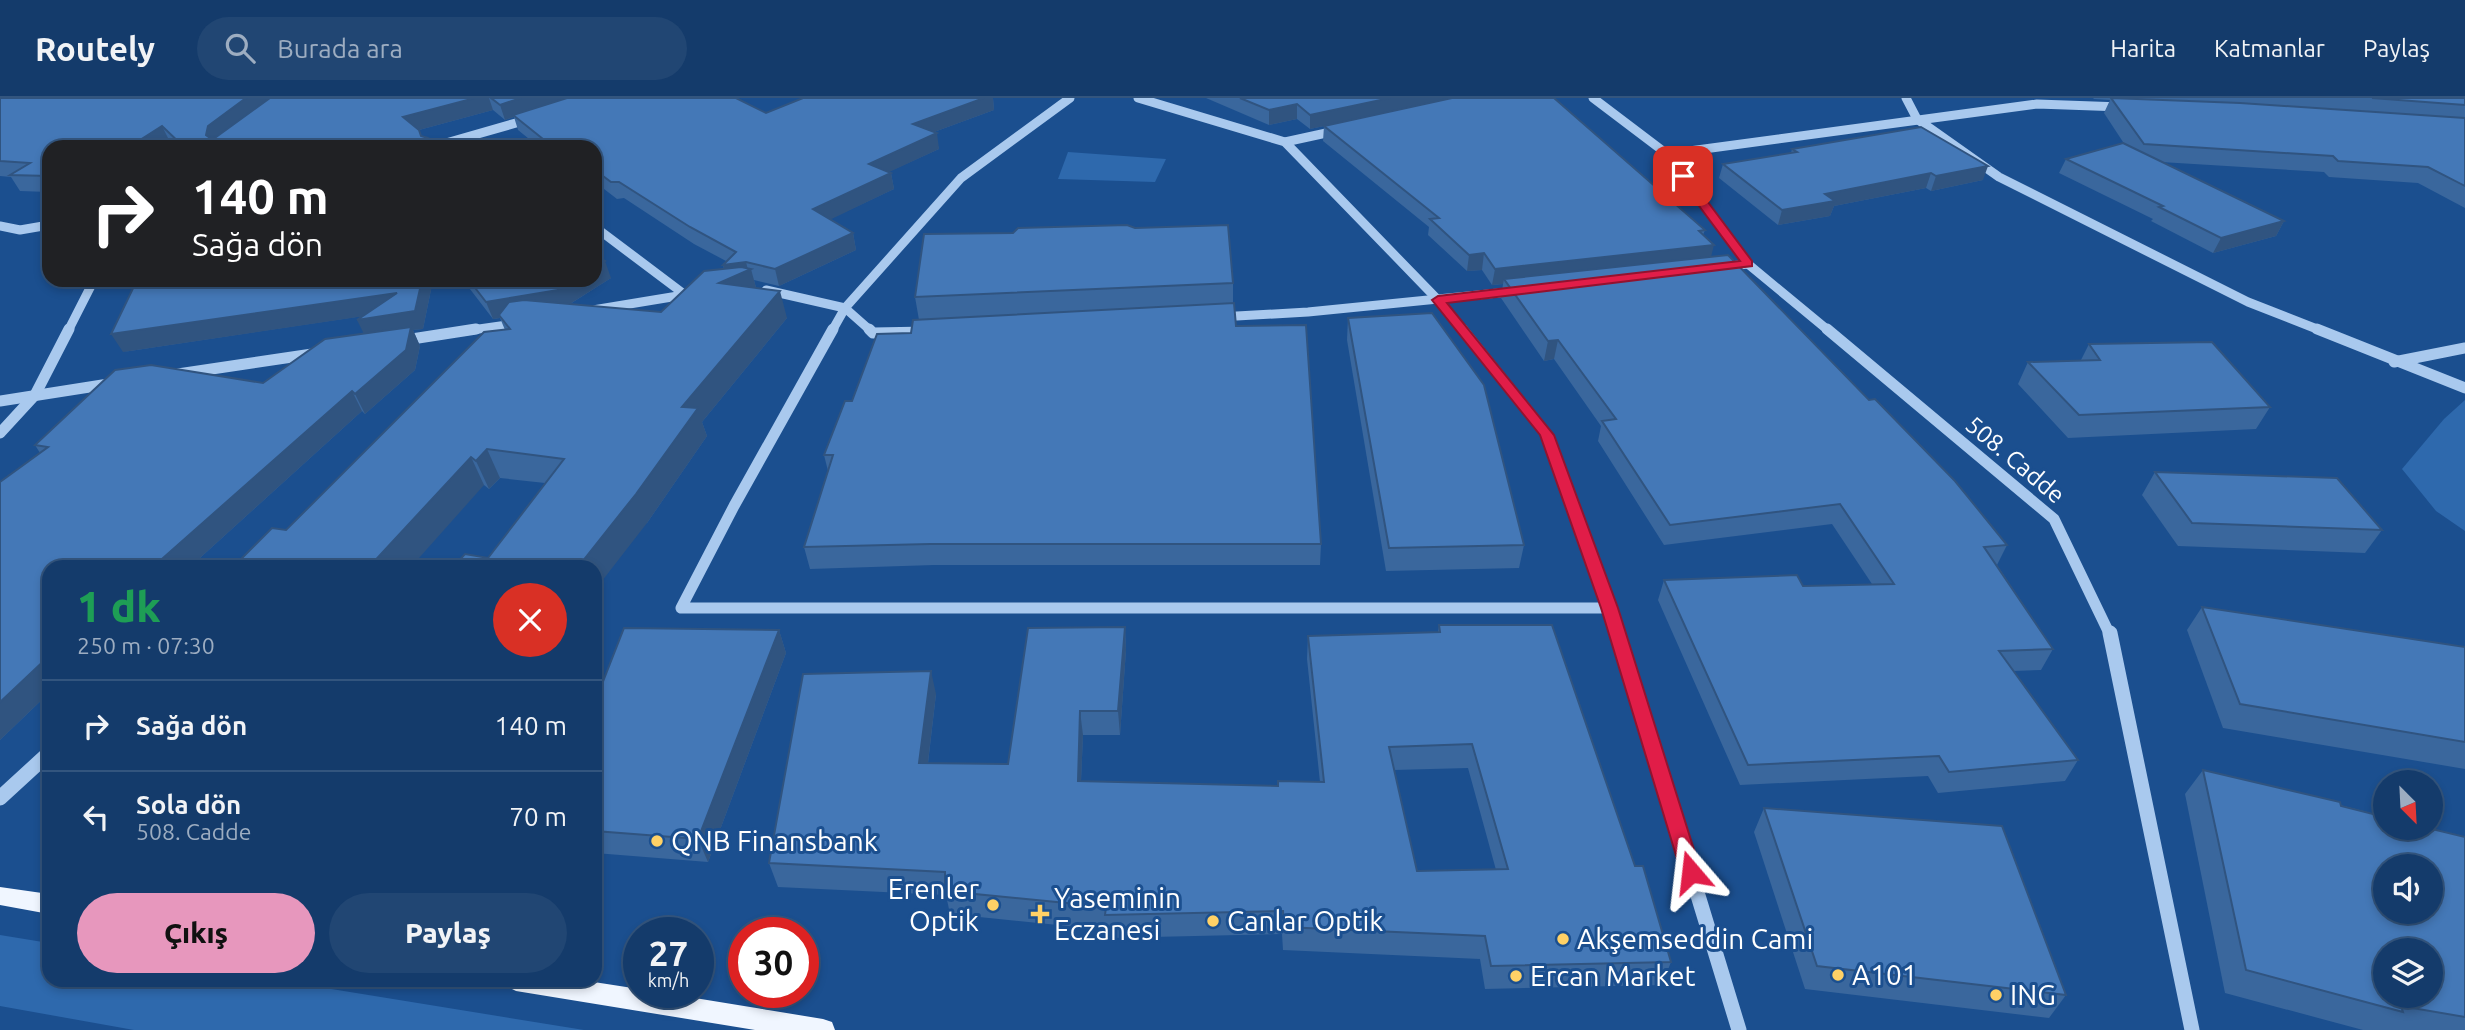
<!DOCTYPE html>
<html lang="tr">
<meta charset="utf-8">
<style>
:root{--surface:#143b6b;--page:#214673;--text:#f1f3f6;--muted:#9dadc1;--line:#33557e;--accent:#e797bd}
body{margin:0;font-family:Ubuntu,sans-serif;background:var(--page);color:var(--text);height:100vh;display:flex;flex-direction:column;font-size:26px;white-space:nowrap}
*{box-sizing:border-box;margin:0}
p{font-size:23px;color:var(--muted)}
.icon{flex:none;width:38px;height:38px;fill:none;stroke:currentColor;stroke-width:2;stroke-linecap:round;stroke-linejoin:round}
.map{position:relative;flex:1;overflow:hidden}
.sheet{position:absolute;left:42px;top:462px;width:560px;height:427px;display:flex;flex-direction:column;background:var(--surface);border-radius:21px;box-shadow:0 4px 10px #0003,0 0 0 2px var(--line)}
.sheet>*{flex:none}
.top-card{position:absolute;left:42px;top:42px;width:560px;height:147px;border-radius:21px;box-shadow:0 4px 10px #0003,0 0 0 2px var(--line);background:#202124;color:#fff;overflow:hidden}
.needle{width:46px;rotate:156deg}
.fabs{position:absolute;left:2373px;top:672px;display:grid;gap:14px}
.fabs a{display:grid;place-items:center;width:70px;height:70px;border-radius:50%;background:var(--surface);box-shadow:0 4px 10px #0003,0 0 0 2px var(--line);font-size:35px}
.speed{position:absolute;left:623px;top:819px;display:flex;gap:14px;font-size:35px;font-weight:700;text-align:center}
.speed>*{display:grid;place-content:center;width:91px;height:91px;border-radius:50%;background:var(--surface);box-shadow:0 4px 10px #0003,0 0 0 2px var(--line);line-height:1}
.speed small{font-size:18px;font-weight:400}
.speed .limit{border:10px solid #d22;background:#fff;color:#111}
.pin{position:absolute;display:grid;place-items:center;width:60px;height:60px;color:#fff;margin:-30px;border-radius:14px;box-shadow:0 4px 10px #0006}
.me{position:absolute;width:77px;margin:-38px;rotate:343deg;stroke-linejoin:round;filter:drop-shadow(0 0 5px #0008)}
.turn{display:flex;align-items:center;gap:24px;height:147px;padding:0 35px;font-size:32px}
.turn .icon{width:91px;height:91px;stroke-width:2.5}
.turn b{display:block;font-size:49px;line-height:60px}
.round{display:grid;place-items:center;flex:none;width:74px;height:74px;border-radius:37px;background:var(--page)}
.head{display:flex;align-items:center;justify-content:space-between;height:119px;padding:0 35px}
h1{font-size:42px;font-weight:800;line-height:52px;color:#1e9e55}
.cta{display:flex;gap:14px;margin-top:auto;padding:14px 35px}
.cta a{flex:1;height:80px;border-radius:42px;background:var(--accent);color:#111;font-size:28px;font-weight:800;line-height:80px;text-align:center}
.cta a+a{background:var(--page);color:var(--text)}
ul{padding:0;list-style:none}
li{display:flex;align-items:center;gap:21px;height:91px;padding:0 35px;border-top:2px solid var(--line)}
li div{flex:1}
li b{display:block;font-size:26px}
li em{font-style:normal}
header{display:flex;align-items:center;gap:42px;box-sizing:border-box;height:98px;padding:0 35px;background:var(--surface);border-bottom:2px solid var(--line)}
header strong{font-size:33px}
nav{display:flex;gap:38px;margin-inline-start:auto;font-size:24px}
.search{width:490px;height:63px;background:var(--page);display:flex;align-items:center;gap:18px;box-sizing:border-box;padding:0 24px;border-radius:38px;color:var(--muted);font-size:26px}
.map>svg:first-child{display:block}
.green{fill:#2e69ad}
.lines{fill:none;stroke-linecap:round;stroke-linejoin:round}
.minor-far2{stroke:#a9c9ee;stroke-width:9}
.minor-far1{stroke:#a9c9ee;stroke-width:11}
.minor{stroke:#a9c9ee;stroke-width:15}
.major{fill:#f0f6ff;fill-rule:evenodd}
.wall{fill:#3a679d;fill-rule:evenodd}
.shaded-wall{fill:#305480}
.building{fill:#4478b7;stroke:#305480;stroke-width:2;fill-rule:evenodd}
.route{fill:#e11d48;stroke:#92132f;stroke-width:2}
.poi-dot{fill:#ffd166;stroke:#1b4f8f;stroke-width:2.5}
.labels{text-anchor:middle;stroke-width:6;stroke-linejoin:round;paint-order:stroke}
.street-label{font-size:24px;fill:#fff;stroke:#1b4f8f}
.near-poi-label{font-size:28px;fill:#fff;stroke:#1b4f8f;text-anchor:start}
</style>
<header>
<strong>Routely</strong>
<div class="search"><svg class="icon" aria-label="search" viewBox="0 0 24 24"><circle cx="10" cy="10" r="6"/><path d="M15 15l6 6"/></svg>Burada ara</div>
<nav><a>Harita</a><a>Katmanlar</a><a>Paylaş</a></nav>
</header>
<div class="map">
<svg width="2465" height="932" viewBox="0 0 2465 932">
<rect width="100%" height="100%" fill="#1b4f8f"/>
<!-- green -->
<g class="green">
<polygon points="1068,54 1166,61 1155,84 1058,81"/>
<polygon points="2465,302 2465,433 2436,413 2402,371 2444,321"/>
<polygon points="0,837 49,845 49,882 276,882 584,932 134,932 0,908"/>
</g>
<g class="lines">
<!-- minor-far2 -->
<g class="minor-far2">
<polyline points="1138,0 1285,44 1438,202 1463,233"/>
<polyline points="1593,0 1667,56 1748,166 1829,233"/>
<polyline points="1906,0 1917,21 1999,79 2248,204 2322,233"/>
<polyline points="1285,44 1340,32"/>
<polyline points="432,49 530,21"/>
<polyline points="1667,56 2037,6 2122,9"/>
<polyline points="0,128 20,132 49,127"/>
<polyline points="595,129 684,196"/>
<polyline points="1721,169 1748,166"/>
<polyline points="766,192 845,210 871,233"/>
<polyline points="593,212 696,195"/>
<polyline points="1219,219 1308,214 1518,193"/>
<polyline points="68,233 94,182"/>
<polyline points="465,233 520,225"/>
<polyline points="832,233 845,210 961,80 1070,0"/>
</g>
<!-- minor-far1 -->
<g class="minor-far1">
<polyline points="833,231 734,408 681,510 1610,510"/>
<polyline points="869,231 873,235 928,234"/>
<polyline points="1462,231 1547,337 1618,537"/>
<polyline points="1827,231 2054,421 2110,537"/>
<polyline points="2317,231 2465,290"/>
<polyline points="399,243 476,231"/>
<polyline points="2394,264 2465,250"/>
<polyline points="178,276 319,255"/>
<polyline points="0,303 115,285"/>
<polyline points="0,335 35,297 69,231"/>
</g>
<!-- minor -->
<g class="minor">
<polyline points="1618,535 1739,932"/>
<polyline points="2110,535 2192,932"/>
<polyline points="0,700 49,655"/>
</g>
<!-- major -->
<g class="major">
<polygon points="0,789 49,796 49,816 0,807"/>
<polygon points="504,882 581,882 639,891 639,894 658,894 823,921 832,924 835,932 755,932 516,893 508,889"/>
</g>
</g>
<!-- wall -->
<g class="wall">
<polygon points="0,0 736,0 766,15 803,0 993,0 994,12 934,34 939,51 888,74 891,75 894,91 830,121 853,135 856,152 779,188 754,182 756,190 787,220 702,324 707,338 647,425 488,460 545,385 500,380 489,391 484,387 286,432 505,232 500,220 493,221 463,182 595,182 611,180 570,206 661,214 724,171 723,167 726,163 694,146 624,100 617,101 595,84 595,49 539,49 518,32 514,19 505,22 493,12 419,32 421,39 440,49 176,49 170,44 49,49 49,94 20,93 11,79 0,78"/>
<polygon points="1206,0 1554,0 1705,132 1703,137 1711,159 2007,447 1997,467 2053,551 2041,572 2013,573 2078,662 2065,683 1938,695 1928,678 1740,687 1658,502 1664,482 1803,488 1872,486 1832,426 1664,447 1598,343 1601,328 1554,261 1544,263 1501,200 1503,186 1492,187 1482,172 1467,173 1428,137 1429,129 1323,43 1324,28 1310,31 1297,21 1269,27"/>
<polygon points="2093,0 2465,0 2465,110 2418,85 2329,79 2324,74 2161,64 2284,123 2276,138 2213,155 2151,123 2153,121 2059,75 2066,61 2125,47 2104,15 2110,2 2094,1"/>
<polygon points="1792,51 1983,82 1931,93 1926,90 1834,108 1830,118 1778,127 1719,80 1723,66 1791,55"/>
<polygon points="433,182 423,231 413,232 420,248 415,272 365,316 362,313 190,469 49,469 49,595 0,642 0,384 40,355 35,347 263,285 364,236 363,218 123,254"/>
<polygon points="1233,185 1233,205 1236,228 1321,446 1320,467 934,467 810,471 804,449 828,373 824,357 852,303 911,235 919,222 915,199"/>
<polygon points="1348,220 1524,447 1519,470 1386,473 1347,242"/>
<polygon points="2089,246 2270,309 2256,331 2068,340 2018,286 2028,264 2081,262"/>
<polygon points="2155,374 2382,432 2365,455 2178,448 2142,397"/>
<polygon points="2202,509 2465,549 2465,671 2223,630 2187,532"/>
<path d="M1439,527L1635,768L1671,864L1662,887L1485,891L1480,861L1283,852L1282,836L1108,840L1107,832L950,816L946,797L778,789L769,765L936,596L928,665L1008,666L1125,529L1126,552L1120,637H1083L1081,683L1278,688L1320,684L1307,561L1308,538L1438,534ZM1468,670L1496,772L1417,773L1394,672Z"/>
<polygon points="779,532 786,555 708,764 595,755 595,604"/>
<polygon points="2203,672 2465,739 2465,932 2363,932 2225,895 2185,696"/>
<polygon points="1764,710 2066,897 2049,920 1805,891 1754,734"/>
</g>
<!-- shaded-wall -->
<g class="shaded-wall">
<polygon points="246,0 274,0 216,43 206,37 208,28"/>
<polygon points="475,0 489,0 493,12 419,32 403,19"/>
<polygon points="521,0 576,0 513,17 514,19 505,22 500,7"/>
<polygon points="980,0 993,0 994,12 915,41 913,26"/>
<polygon points="1390,0 1457,0 1310,31 1310,17"/>
<polygon points="1297,6 1297,21 1269,27 1269,12"/>
<polygon points="162,28 170,44 162,49 129,49"/>
<polygon points="937,35 939,51 872,82 869,66"/>
<polygon points="1988,68 1983,82 1931,93 1936,78"/>
<polygon points="891,75 894,91 817,128 813,111"/>
<polygon points="1931,75 1926,90 1834,108 1830,118 1778,127 1782,112 1825,96"/>
<polygon points="2284,123 2276,138 2213,155 2221,140"/>
<polygon points="853,135 856,152 779,188 775,171"/>
<polygon points="1714,147 1710,163 1504,181 1503,186 1492,187 1495,171"/>
<polygon points="1484,155 1482,172 1467,173 1469,157"/>
<polygon points="605,163 611,180 565,209 499,217 500,220 493,221 486,204 574,182 595,182 595,169"/>
<polygon points="746,164 748,172 751,171 758,197 719,185 727,182 723,167"/>
<polygon points="422,182 433,182 423,231 413,232 420,248 415,272 365,316 355,296 366,240 357,222"/>
<polygon points="780,193 787,220 702,324 707,338 647,425 595,492 595,469 578,469 682,309"/>
<polygon points="397,195 405,212 123,254 111,236"/>
<polygon points="1558,242 1554,261 1544,263 1548,243"/>
<polygon points="352,293 362,313 190,469 155,469 154,468"/>
<polygon points="487,351 500,380 489,391 476,363"/>
<polygon points="471,359 484,387 411,469 369,469"/>
<polygon points="1125,529 1126,552 1120,637 1118,613"/>
<polygon points="779,532 786,555 708,764 698,741"/>
<polygon points="49,558 49,595 0,642 0,604"/>
<polygon points="931,573 936,596 925,689 919,665"/>
<polygon points="1080,613 1083,637 1080,707 1078,683"/>
</g>
<!-- building -->
<g class="building">
<polygon points="0,0 246,0 208,28 206,37 210,40 216,39 270,0 475,0 403,19 419,32 421,38 428,40 440,49 184,49 162,28 129,49 49,49 49,78 10,77 30,65 0,63"/>
<polygon points="491,0 521,0 500,7"/>
<polygon points="567,0 736,0 766,15 803,0 984,0 913,26 937,35 869,66 891,75 813,111 853,135 775,171 746,164 723,167 736,154 690,129 619,84 611,84 595,72 595,49 553,49 513,17"/>
<polygon points="1240,0 1390,0 1310,17 1297,6 1269,12"/>
<polygon points="1452,0 1554,0 1705,132 1699,133 1714,147 1495,171 1484,155 1469,157 1430,121 1439,120 1324,28"/>
<polygon points="2111,0 2240,5 2465,20 2465,88 2428,69 2338,63 2333,58 2144,46"/>
<polygon points="2372,0 2465,0 2465,7"/>
<polygon points="1921,29 1988,68 1936,78 1931,75 1825,96 1835,103 1782,112 1723,66 1797,54 1792,51"/>
<polygon points="2123,45 2284,123 2221,140 2159,109 2163,108 2066,61"/>
<polygon points="1127,127 1135,130 1228,127 1233,185 915,199 924,136 1013,135 1018,130"/>
<polygon points="595,157 605,163 595,169"/>
<polygon points="1728,157 1869,302 1875,301 1955,383 2007,447 1984,449 2053,551 1999,553 2078,662 1949,674 1939,658 1748,667 1664,482 1797,477 1803,488 1894,486 1840,406 1670,427 1602,323 1616,321 1558,242 1548,243 1504,181"/>
<polygon points="741,169 751,171 719,185 780,193 682,309 698,310 636,396 578,469 453,469 465,456 488,460 564,361 487,351 476,363 471,359 369,469 233,469 272,430 286,432 484,234 510,231 499,217 509,204 524,202 661,214 704,173"/>
<polygon points="137,182 422,182 415,213 357,222 397,195 111,236"/>
<polygon points="469,182 574,182 558,192 486,204"/>
<polygon points="1234,205 1236,228 1306,227 1321,446 930,446 804,449 833,357 824,357 845,303 852,303 877,236 911,235 913,222"/>
<polygon points="1432,215 1484,287 1524,447 1389,450 1348,220"/>
<polygon points="411,229 406,252 355,296 352,293 154,468 146,467 143,469 49,469 49,558 0,604 0,384 48,349 35,347 115,272 151,267 263,285 325,241"/>
<polygon points="2212,244 2270,309 2079,317 2028,264 2100,262 2089,246"/>
<polygon points="2155,374 2337,380 2382,432 2192,425"/>
<polygon points="2202,509 2465,549 2465,644 2240,606"/>
<path d="M1439,527H1552L1635,768H1643L1671,864L1491,868L1485,838L1284,829L1283,813L1105,817L1106,809L945,793V774L769,765L803,576L931,573L919,665L1008,666L1028,530L1125,529L1118,613H1080L1078,683L1278,688V683L1324,684L1308,538L1440,534ZM1472,646L1508,771L1417,773L1389,649Z"/>
<polygon points="624,530 779,532 698,741 595,733 595,604"/>
<path d="M2203,672L2340,704L2341,708L2385,719V730H2428L2465,739V919L2401,908L2403,914L2246,872ZM2385,768H2431V814H2385ZM2385,852H2431V898H2385Z"/>
<polygon points="1764,710 2002,728 2066,897 1817,868"/>
</g>
<!-- route -->
<polygon class="route" points="1679,76 1687,76 1752,163 1752,168 1447,205 1554,337 1618,510 1701,774 1698,780 1691,782 1684,780 1681,774 1601,510 1540,337 1432,202 1438,198 1740,163 1679,81"/>
<!-- markers -->
<g class="poi-dot">
<circle cx="657" cy="743" r="7"/>
<circle cx="993" cy="807" r="7"/>
<path d="M1036.5 805.5h7v7h7v7h-7v7h-7v-7h-7v-7h7z"/>
<circle cx="1213" cy="823" r="7"/>
<circle cx="1563" cy="841" r="7"/>
<circle cx="1838" cy="877" r="7"/>
<circle cx="1516" cy="878" r="7"/>
<circle cx="1996" cy="897" r="7"/>
</g>
<g class="labels">
<!-- street labels -->
<g class="street-label">
<text transform="translate(2015 362) rotate(40)" y="8">508. Cadde</text>
</g>
<!-- near-poi labels -->
<g class="near-poi-label">
<text x="671" y="753">QNB Finansbank</text>
<text x="979" y="801" text-anchor="end">Erenler<tspan x="979" dy="32">Optik</tspan></text>
<text x="1054" y="810">Yaseminin<tspan x="1054" dy="32">Eczanesi</tspan></text>
<text x="1227" y="833">Canlar Optik</text>
<text x="1577" y="851">Akşemseddin Cami</text>
<text x="1852" y="887">A101</text>
<text x="1530" y="888">Ercan Market</text>
<text x="2010" y="907">ING</text>
</g>
</g>
</svg>
<div class="fabs">
<a><svg class="needle" viewBox="-14 -14 28 28"><path d="M0-13l5 13h-10z" fill="#e53935"/><path d="M0 13l5-13h-10z" fill="#9dadc1"/></svg></a>
<a><svg class="icon" aria-label="sound" viewBox="0 0 24 24"><path d="M4 9h4l5-4v14l-5-4H4zM17 9q2 3 0 6"/></svg></a>
<a><svg class="icon" aria-label="layers" viewBox="0 0 24 24"><path d="M12 4l9 5-9 5-9-5zM3 14l9 5 9-5"/></svg></a>
</div>
<div class="speed"><div>27<small>km/h</small></div><div class="limit">30</div></div>
<div class="pin" style="left:1683px;top:78px;background:#d93025"><svg class="icon" aria-label="arrive" viewBox="0 0 24 24"><path d="M6 21V4h12l-3 4 3 4H6"/></svg></div>
<svg class="me" style="left:1691px;top:774px" viewBox="-20 -20 40 40"><path d="M0-17L14 15 0 8-14 15z" fill="#e11d48" stroke="#fff" stroke-width="4"/></svg>
<div class="top-card">
<div class="turn"><svg class="icon" aria-label="right" viewBox="0 0 24 24"><path d="M7 20v-9h11M14 6l5 5-5 5"/></svg><div><b>140 m</b>Sağa dön</div></div>
</div>
<section class="sheet">
<div class="head"><div><h1>1 dk</h1><p>250 m · 07:30</p></div><a class="round" style="background:#d93025;color:#fff"><svg class="icon" aria-label="close" viewBox="0 0 24 24"><path d="M6 6l12 12M18 6L6 18"/></svg></a></div>
<ul>
<li><svg class="icon" aria-label="right" viewBox="0 0 24 24"><path d="M7 20v-9h11M14 6l5 5-5 5"/></svg><div><b>Sağa dön</b></div><em>140 m</em></li>
<li><svg class="icon" aria-label="left" viewBox="0 0 24 24"><path d="M17 20v-9H6M10 6l-5 5 5 5"/></svg><div><b>Sola dön</b><p>508. Cadde</p></div><em>70 m</em></li>
</ul>
<div class="cta"><a>Çıkış</a><a>Paylaş</a></div>
</section>
</div>
